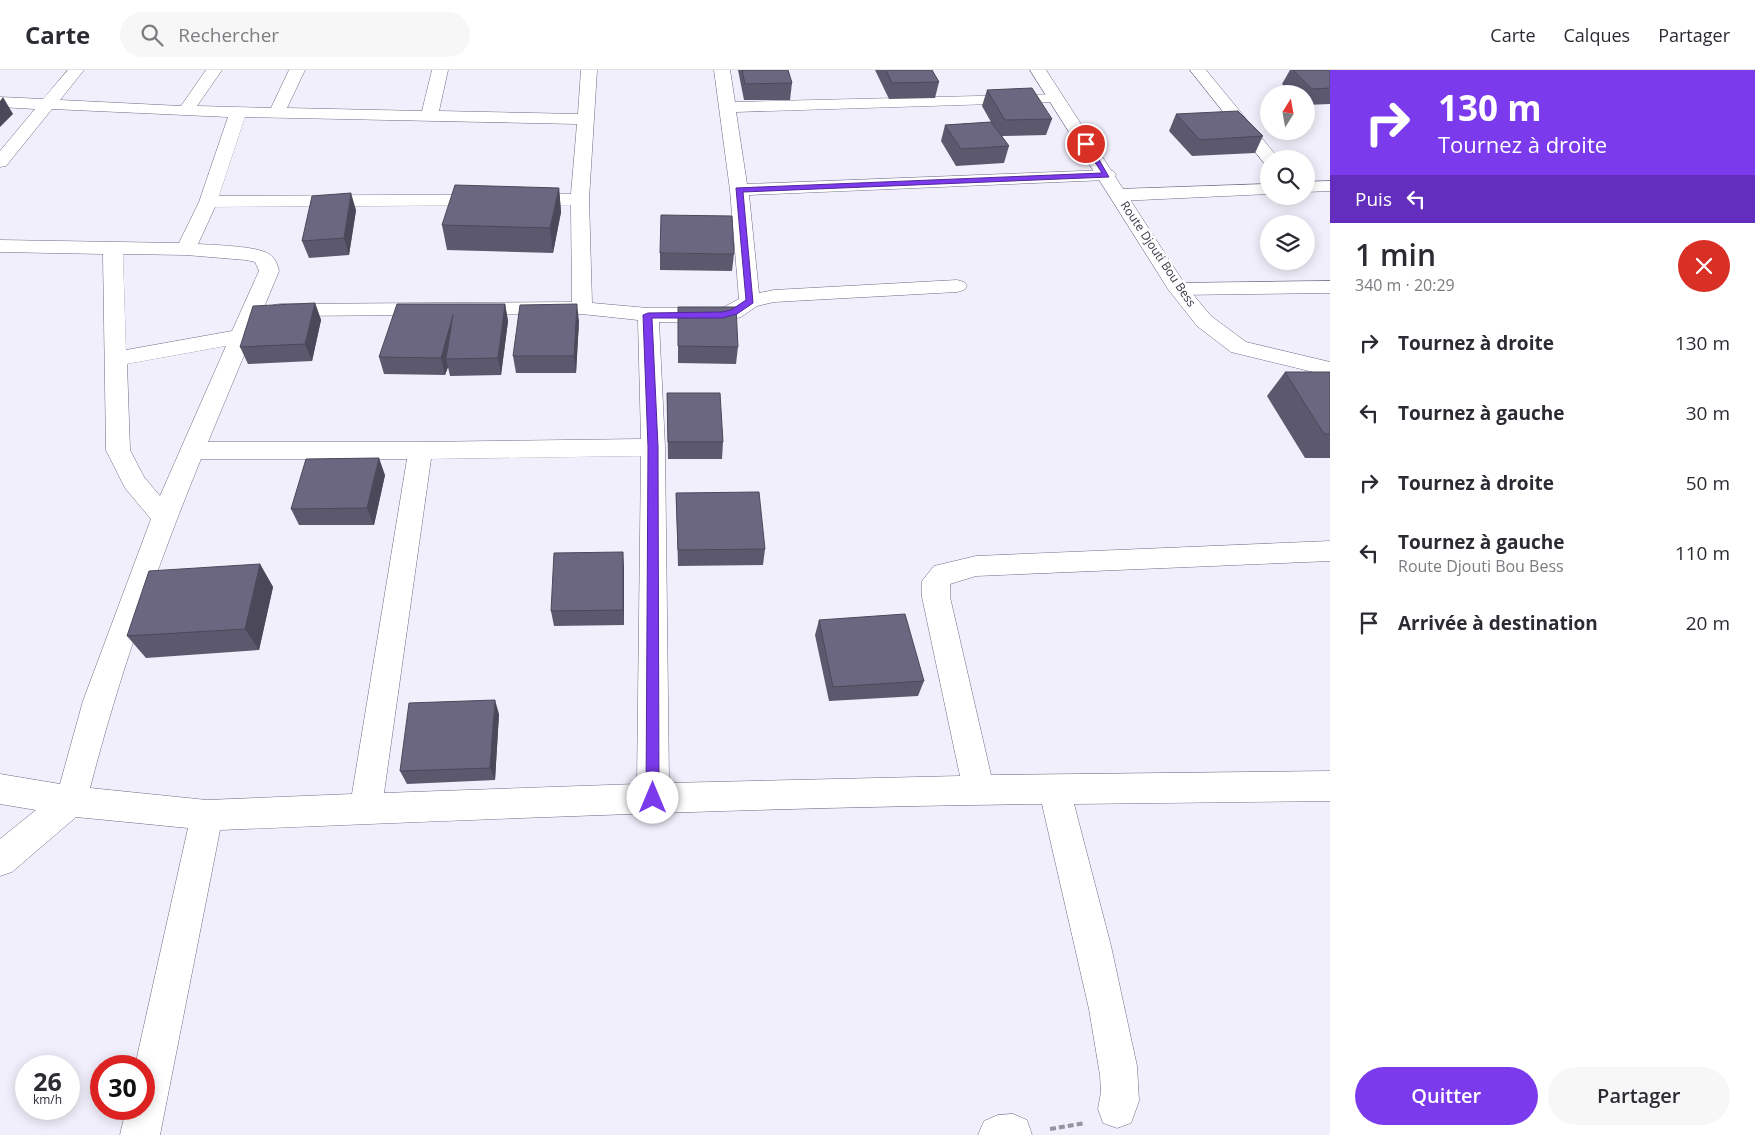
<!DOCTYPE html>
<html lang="fr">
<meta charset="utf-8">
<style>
:root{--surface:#fff;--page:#f7f7f7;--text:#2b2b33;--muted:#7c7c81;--line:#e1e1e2;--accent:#7c3aed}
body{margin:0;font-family:"Open Sans",sans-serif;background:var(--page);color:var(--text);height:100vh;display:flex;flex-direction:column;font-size:19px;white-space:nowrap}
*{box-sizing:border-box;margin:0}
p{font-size:16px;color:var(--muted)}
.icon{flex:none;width:28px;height:28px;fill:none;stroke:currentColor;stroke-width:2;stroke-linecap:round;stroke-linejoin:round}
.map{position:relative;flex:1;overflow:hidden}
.side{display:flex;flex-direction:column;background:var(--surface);width:425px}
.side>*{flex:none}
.banner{background:#7c3aed;color:#fff;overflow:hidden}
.needle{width:32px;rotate:11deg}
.fabs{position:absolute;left:1260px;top:15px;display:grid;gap:10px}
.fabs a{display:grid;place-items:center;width:55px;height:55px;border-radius:50%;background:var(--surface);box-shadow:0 2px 12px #0003;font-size:25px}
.speed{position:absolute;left:15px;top:985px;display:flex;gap:10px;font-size:25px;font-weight:700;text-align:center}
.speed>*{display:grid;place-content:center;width:65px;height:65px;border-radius:50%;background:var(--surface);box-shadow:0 2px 12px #0003;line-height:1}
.speed small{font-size:12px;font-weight:400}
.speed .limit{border:8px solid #d22;background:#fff;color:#111}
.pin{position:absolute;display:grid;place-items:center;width:42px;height:42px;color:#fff;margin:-21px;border:2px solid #fff;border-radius:50%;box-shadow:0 1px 5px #0007}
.me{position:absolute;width:55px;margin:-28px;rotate:0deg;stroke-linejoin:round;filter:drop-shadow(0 0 4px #0008)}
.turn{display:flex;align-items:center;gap:18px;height:105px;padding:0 25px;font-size:22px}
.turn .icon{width:65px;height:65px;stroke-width:2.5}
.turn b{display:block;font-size:35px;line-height:42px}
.then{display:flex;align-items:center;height:48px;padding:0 25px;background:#0003;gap:10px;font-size:19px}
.round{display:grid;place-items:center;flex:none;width:52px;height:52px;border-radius:26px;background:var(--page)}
.headline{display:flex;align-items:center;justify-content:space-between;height:85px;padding:0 25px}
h1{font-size:30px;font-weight:600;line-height:38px}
.button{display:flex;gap:10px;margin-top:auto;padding:10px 25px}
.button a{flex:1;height:58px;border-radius:30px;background:var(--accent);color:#fff;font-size:20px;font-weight:600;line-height:58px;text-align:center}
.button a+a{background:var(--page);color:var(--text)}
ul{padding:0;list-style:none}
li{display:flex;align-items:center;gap:15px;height:70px;padding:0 25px}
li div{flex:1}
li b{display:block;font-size:19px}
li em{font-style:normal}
header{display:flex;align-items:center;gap:30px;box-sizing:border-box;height:70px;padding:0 25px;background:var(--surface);border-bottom:1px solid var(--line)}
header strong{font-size:24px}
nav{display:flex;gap:28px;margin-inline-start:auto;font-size:18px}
.search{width:350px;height:45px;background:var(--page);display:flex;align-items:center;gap:12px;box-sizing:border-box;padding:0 18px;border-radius:28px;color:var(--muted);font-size:19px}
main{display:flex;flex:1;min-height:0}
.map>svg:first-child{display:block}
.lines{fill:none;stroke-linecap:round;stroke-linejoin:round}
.minor-casing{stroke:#6f6a85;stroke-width:1}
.secondary-casing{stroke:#6f6a85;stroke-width:1}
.path{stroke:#9694a0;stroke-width:4;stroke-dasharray:6 3;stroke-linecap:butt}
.minor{fill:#fff;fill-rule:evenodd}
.secondary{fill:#fff;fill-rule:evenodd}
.wall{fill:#5c596f}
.shaded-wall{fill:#4b485a}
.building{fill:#6b6781;stroke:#4b485a}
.route{fill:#7c3aed;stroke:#51269a}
.labels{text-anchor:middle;stroke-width:5;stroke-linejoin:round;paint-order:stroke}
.far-street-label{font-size:12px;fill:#3a3844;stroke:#fefefe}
</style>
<header>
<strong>Carte</strong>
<div class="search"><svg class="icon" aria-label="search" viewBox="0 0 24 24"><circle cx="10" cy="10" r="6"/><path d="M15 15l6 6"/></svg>Rechercher</div>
<nav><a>Carte</a><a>Calques</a><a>Partager</a></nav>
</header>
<main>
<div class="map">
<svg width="1330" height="1065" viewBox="0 0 1330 1065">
<rect width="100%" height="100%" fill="#f1effb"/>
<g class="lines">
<defs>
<g id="minor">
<path d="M68,0H84L60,30L181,36L206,0H222L197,36L271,38L289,0H305L287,38L422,41L432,0H448L439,41L578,44L581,0H597L589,129L592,233L648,238H722L739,229L730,120L714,0H730L735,32L1061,24L1063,27L1061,30L1055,32L736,42L747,114L1107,100L1113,101L1116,105L1113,109L1107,110L749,125L759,223L774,220L957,210L964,212L967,216L964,220L957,222L774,232L757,236L741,247L722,252H659L665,377L669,713L960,706L922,527V511L934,496L976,486L1330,471V491L976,506L950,514V527L991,705L1330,701V731L1074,734L1111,876L1137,996L1139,1031L1131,1053L1117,1058L1103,1053L1098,1039L1101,1022L1100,1005L1089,939L1042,734C768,737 494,749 220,760L160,1065H120L126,1039H144V996H135L188,758L76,747L12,802L0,806V769L36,740L0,734V704L60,714L83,631L151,449L125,418L106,380L103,184L0,182V170L179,173L199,132L228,47L52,39L6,96L0,97V81L35,39L0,37V27L43,29ZM245,47L577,54L571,124L219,126ZM571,135L572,232L280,234L273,235L270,240L273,245L280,246L582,244L638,250L641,369L420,372H208L279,201C278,195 275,188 269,184C257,176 214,175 198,174L215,137ZM123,184L186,185L246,190L255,192L259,201L232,261L126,280ZM226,276L160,426L144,407L130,380L127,294ZM641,386L637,714L384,723L431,389ZM201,389H407L352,724L207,730L90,718C119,606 157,496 201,389Z"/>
<polygon points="1190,0 1206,0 1279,89 1269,89 1269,94 1264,93"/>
<polygon points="1330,111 1330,121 1306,122 1306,112"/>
<polygon points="1269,114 1269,124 1119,131 1113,129 1110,125 1113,121 1119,119"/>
<polygon points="1330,211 1330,223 1178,225 1171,223 1168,219 1171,215 1178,213"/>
<polygon points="1013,1044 1027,1050 1032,1065 978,1065 984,1051 998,1045"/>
</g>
<polygon id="secondary" points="1030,0 1046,0 1186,216 1211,246 1246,272 1330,292 1330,306 1231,282 1197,256 1168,219"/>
</defs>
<!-- minor casing -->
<use href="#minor" class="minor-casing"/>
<!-- secondary casing -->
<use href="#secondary" class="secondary-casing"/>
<!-- path -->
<polyline class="path" points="1050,1059 1085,1053"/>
<!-- minor -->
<use href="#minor" class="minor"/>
<!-- secondary -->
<use href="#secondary" class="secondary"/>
</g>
<!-- wall -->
<g class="wall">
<polygon points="738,0 788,0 792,13 790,30 744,30"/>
<polygon points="875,0 932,0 939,12 935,28 889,29"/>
<polygon points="1290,0 1330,0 1330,34 1306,35 1306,24 1292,24 1282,14"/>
<polygon points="987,20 1052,49 1046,65 1002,66 1009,76 1004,93 956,96 941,71 945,55 991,52 982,36"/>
<polygon points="1176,44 1263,66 1255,83 1192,86 1169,61"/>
<polygon points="559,118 561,142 553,183 447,180 442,155"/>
<polygon points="356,140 349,185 309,188 302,171"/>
<polygon points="660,183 734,184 732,201 660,200"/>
<polygon points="315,233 321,250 312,291 248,294 240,277"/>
<polygon points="505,234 508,251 501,305 450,306 448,297 445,305 384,304 379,287"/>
<polygon points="678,237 738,277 736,294 678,293"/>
<polygon points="579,251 576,303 516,303 513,286"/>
<polygon points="1285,302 1330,302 1330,388 1305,388 1267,326"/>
<polygon points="667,323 723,372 722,389 668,389"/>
<polygon points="385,405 374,455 299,455 291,439"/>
<polygon points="676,423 765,479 763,495 678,496"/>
<polygon points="260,494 273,517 259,580 146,588 127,566"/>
<polygon points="624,497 624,555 554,556 551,541"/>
<polygon points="819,550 924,611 918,626 829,631 815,565"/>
<polygon points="499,644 495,710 407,714 400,701"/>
</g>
<!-- shaded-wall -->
<g class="shaded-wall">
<polygon points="3,27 13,44 0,57 0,31"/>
<polygon points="559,118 561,142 553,183 550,158"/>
<polygon points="351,123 356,140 349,185 344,168"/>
<polygon points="315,233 321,250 312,291 305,274"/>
<polygon points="505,234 508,251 501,305 498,288"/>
<polygon points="577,234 579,251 576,303 574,286"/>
<polygon points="453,245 446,289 448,297 445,305 441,288"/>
<polygon points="379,388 385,405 374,455 367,438"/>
<polygon points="623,482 624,497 624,555 623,540"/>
<polygon points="260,494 273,517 259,580 245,559"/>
<polygon points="495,630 499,644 495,710 490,698"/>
</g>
<!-- building -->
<g class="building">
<polygon points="742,0 788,0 792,13 745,14"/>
<polygon points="886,0 932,0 939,12 892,13"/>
<polygon points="1293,0 1330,0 1330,18 1312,19"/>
<polygon points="1032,18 1052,49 1005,50 987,20"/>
<polygon points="1238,41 1263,66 1200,70 1176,44"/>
<polygon points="991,52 1009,76 961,79 945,55"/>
<polygon points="455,115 559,118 550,158 442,155"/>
<polygon points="351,123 344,168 302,171 312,126"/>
<polygon points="661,145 732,146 734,184 660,183"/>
<polygon points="315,233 305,274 240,277 253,236"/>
<polygon points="397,234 505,234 498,288 446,289 453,245 441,288 379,287"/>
<polygon points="577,234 574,286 513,286 520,235"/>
<polygon points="678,237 736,237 738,277 678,276"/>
<polygon points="1285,302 1330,302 1330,364 1324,364"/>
<polygon points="667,323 720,323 723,372 668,372"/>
<polygon points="379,388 367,438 291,439 306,389"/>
<polygon points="759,422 765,479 678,480 676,423"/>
<polygon points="623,482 623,540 551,541 554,483"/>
<polygon points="260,494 245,559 127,566 149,501"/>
<polygon points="905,544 924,611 833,617 819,550"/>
<polygon points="495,630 490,698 400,701 409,633"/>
</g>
<!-- route -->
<polygon class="route" points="1086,72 1090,74 1109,107 743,122 753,233 737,244 722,248 652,248 658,377 659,728 658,732 653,734 648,732 646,728 648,377 643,245 648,243 722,242 731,240 746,230 736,118 1102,103 1083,74"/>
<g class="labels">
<!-- far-street labels -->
<g class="far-street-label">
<text transform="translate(1158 184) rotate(56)" y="4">Route Djouti Bou Bess</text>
</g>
</g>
</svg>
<div class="fabs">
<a><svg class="needle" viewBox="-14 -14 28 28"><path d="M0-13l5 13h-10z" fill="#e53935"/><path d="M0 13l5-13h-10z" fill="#7c7c81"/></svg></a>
<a><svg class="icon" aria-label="search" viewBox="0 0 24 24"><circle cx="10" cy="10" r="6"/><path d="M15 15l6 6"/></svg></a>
<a><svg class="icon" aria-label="layers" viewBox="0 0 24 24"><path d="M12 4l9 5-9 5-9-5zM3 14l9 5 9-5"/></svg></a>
</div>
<div class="speed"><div>26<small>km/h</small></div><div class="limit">30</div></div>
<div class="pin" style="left:1086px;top:74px;background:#d93025"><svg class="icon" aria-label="arrive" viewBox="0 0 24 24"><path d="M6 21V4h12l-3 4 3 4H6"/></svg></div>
<svg class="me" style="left:653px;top:728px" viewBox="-20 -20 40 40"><circle r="19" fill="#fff"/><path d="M0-13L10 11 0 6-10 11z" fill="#7c3aed"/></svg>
</div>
<section class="side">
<div class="banner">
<div class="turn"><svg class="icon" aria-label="right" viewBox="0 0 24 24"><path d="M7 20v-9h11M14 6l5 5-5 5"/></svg><div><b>130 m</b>Tournez à droite</div></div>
<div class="then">Puis<svg class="icon" aria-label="left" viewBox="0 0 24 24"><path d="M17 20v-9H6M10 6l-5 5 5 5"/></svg></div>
</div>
<div class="headline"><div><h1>1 min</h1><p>340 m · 20:29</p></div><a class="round" style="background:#d93025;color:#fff"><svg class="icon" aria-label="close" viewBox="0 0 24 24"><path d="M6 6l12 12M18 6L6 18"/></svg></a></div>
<ul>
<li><svg class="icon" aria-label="right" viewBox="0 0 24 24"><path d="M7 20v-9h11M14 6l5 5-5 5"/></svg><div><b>Tournez à droite</b></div><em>130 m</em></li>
<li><svg class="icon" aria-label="left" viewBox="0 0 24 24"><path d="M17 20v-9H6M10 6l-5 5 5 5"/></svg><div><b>Tournez à gauche</b></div><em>30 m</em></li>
<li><svg class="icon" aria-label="right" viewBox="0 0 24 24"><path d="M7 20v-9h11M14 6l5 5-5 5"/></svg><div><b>Tournez à droite</b></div><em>50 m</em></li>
<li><svg class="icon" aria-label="left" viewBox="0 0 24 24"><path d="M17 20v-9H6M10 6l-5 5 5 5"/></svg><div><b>Tournez à gauche</b><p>Route Djouti Bou Bess</p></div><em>110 m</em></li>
<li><svg class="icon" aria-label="arrive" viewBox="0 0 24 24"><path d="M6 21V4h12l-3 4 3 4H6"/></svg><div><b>Arrivée à destination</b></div><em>20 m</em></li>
</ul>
<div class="button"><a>Quitter</a><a>Partager</a></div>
</section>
</main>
